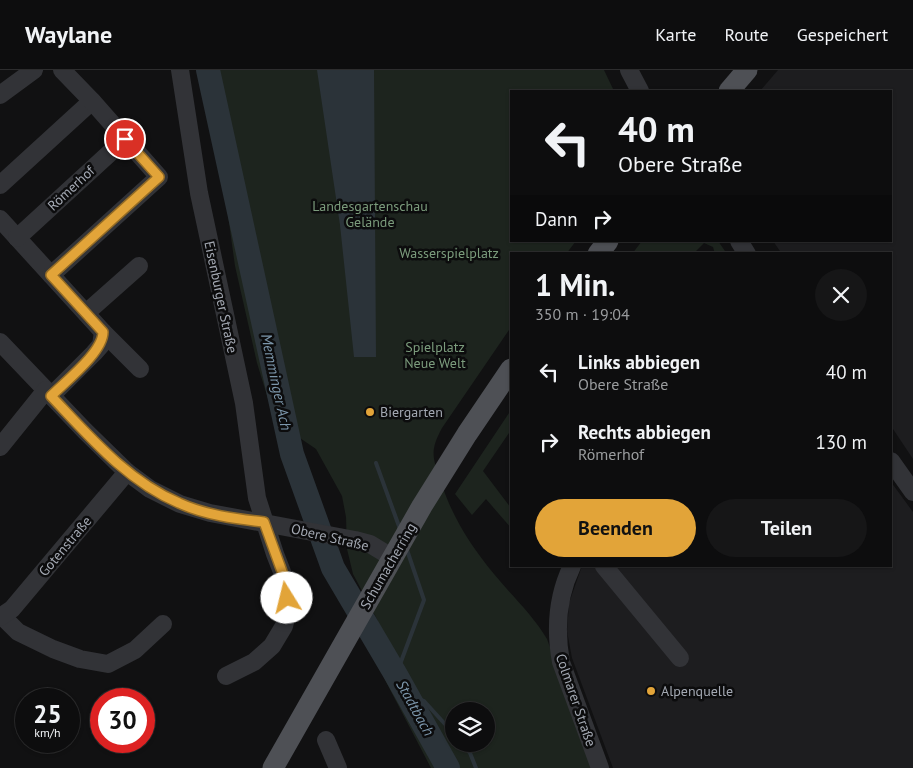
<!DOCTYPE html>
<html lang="de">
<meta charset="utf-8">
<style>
:root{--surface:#0d0d0e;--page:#161617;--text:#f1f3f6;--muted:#9a9c9e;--line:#2d2d2e;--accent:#e2a439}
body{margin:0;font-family:"PT Sans",sans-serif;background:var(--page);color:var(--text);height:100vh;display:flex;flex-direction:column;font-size:19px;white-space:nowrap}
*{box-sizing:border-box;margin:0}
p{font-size:16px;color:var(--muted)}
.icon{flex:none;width:28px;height:28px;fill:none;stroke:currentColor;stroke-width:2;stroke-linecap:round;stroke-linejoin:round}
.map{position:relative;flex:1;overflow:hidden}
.sheet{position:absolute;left:510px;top:182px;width:382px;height:315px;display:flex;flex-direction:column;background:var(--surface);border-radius:0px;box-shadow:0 1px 4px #0004,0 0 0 1px var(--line)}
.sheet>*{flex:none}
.banner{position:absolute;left:510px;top:20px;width:382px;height:152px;border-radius:0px;box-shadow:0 1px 4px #0004,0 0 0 1px var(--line);background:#0d0d0e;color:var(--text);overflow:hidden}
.buttons{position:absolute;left:445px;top:632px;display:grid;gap:10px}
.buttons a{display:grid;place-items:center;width:50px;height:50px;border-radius:50%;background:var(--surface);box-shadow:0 1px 4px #0004,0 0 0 1px var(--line);font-size:25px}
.speed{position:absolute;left:15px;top:618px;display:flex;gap:10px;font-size:25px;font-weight:700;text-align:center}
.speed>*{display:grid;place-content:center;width:65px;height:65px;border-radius:50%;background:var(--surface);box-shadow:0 1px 4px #0004,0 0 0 1px var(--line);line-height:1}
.speed small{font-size:12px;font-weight:400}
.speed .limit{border:8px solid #d22;background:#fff;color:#111}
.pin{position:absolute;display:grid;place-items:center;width:42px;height:42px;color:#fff;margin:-21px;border:2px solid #fff;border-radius:50%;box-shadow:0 1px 5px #0007}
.me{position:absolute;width:55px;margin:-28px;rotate:351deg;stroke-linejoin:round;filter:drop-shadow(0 0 4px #0008)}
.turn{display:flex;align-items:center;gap:18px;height:105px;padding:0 25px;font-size:22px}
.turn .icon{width:65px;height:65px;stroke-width:2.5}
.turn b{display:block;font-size:35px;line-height:42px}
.then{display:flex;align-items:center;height:48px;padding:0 25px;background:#0003;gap:10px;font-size:19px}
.round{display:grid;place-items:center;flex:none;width:52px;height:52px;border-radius:26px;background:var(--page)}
.summary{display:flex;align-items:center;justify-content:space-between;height:85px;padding:0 25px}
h1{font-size:30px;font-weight:700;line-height:38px}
.cta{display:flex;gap:10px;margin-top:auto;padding:10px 25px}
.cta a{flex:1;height:58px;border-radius:30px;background:var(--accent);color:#111;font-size:20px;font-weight:700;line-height:58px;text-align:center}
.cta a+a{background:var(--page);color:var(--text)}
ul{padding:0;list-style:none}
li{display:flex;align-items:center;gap:15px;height:70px;padding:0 25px}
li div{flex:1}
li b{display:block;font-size:19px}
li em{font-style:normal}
header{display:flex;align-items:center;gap:30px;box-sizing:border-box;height:70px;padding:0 25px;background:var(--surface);border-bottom:1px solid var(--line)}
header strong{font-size:24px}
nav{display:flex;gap:28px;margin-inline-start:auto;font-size:18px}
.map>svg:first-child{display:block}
.built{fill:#1d1d1f}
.green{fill:#1d241e;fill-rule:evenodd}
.water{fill:#2b3339}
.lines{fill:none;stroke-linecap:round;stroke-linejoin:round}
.stream{stroke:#2b3339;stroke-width:4}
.river{stroke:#2b3339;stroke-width:24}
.minor{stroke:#323337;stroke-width:18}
.major{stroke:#4e5055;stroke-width:21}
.route-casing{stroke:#936b25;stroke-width:12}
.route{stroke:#e2a439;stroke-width:9}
.poi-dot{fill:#e2a439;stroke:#0c0c0d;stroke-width:2}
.labels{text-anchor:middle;stroke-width:5;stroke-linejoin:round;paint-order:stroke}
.street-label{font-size:14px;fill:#a3a8b2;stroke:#0c0c0d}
.park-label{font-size:14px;fill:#7b9b7c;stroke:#0c0c0d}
.poi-label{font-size:14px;fill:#a3a8b2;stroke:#0c0c0d;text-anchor:start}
.water-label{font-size:15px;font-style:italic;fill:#7c96ab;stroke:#0c0c0d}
</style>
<header>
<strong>Waylane</strong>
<nav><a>Karte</a><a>Route</a><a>Gespeichert</a></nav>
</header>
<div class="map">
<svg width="913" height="698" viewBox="0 0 913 698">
<rect width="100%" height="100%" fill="#111112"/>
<!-- built -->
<g class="built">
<polygon points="778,0 913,0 913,389 891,356 891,184 782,184 773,171 891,171 891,21 760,21"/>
<polygon points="891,412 913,442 913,698 613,698 572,588 567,561 569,533 582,496 891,496"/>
</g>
<!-- green -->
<g class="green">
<path d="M208,0H604L614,21H511V171H576L566,184H511V257L442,358C429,382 433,388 441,412C452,447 471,476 494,504C512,526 533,545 547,569L593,698H431L385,610L377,591L375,576L378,551L353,504L347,479L346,447L342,426L316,379L294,364L272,342L257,293L235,196ZM454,641H486V674H454Z"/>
<polygon points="642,171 718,171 727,184 715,184 713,177 704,173 693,184 632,184"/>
<polygon points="511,340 511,360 483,401 511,438 511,458 486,429 472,445 455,424"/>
</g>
<!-- water -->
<polygon class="water" points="317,0 374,0 376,287 354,287 340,155"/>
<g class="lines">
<!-- stream -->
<g class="stream">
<polyline points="376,393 400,459"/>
<polyline points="396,605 424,530 407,480"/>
<polyline points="408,624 424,631 454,664"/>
<polyline points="462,674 470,683 476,698"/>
</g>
<!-- river -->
<polyline class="river" points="208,0 292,384 333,498 396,605 448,698"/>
<!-- minor -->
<g class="minor">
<polyline points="180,0 199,123 244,333 257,428 275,484 284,507 287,528 288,541 284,556 272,576 254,592 226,606"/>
<polyline points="629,0 640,21"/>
<polyline points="0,25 34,0"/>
<polyline points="0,115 92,31"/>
<polyline points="0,149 103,262 101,275 94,283 51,326"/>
<polyline points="17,168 125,69"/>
<polyline points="739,171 747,184"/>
<polyline points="51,205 159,107 92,31 62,0"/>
<polyline points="86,243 139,196"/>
<polyline points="103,262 140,299"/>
<polyline points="0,272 85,361 127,402 150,419 180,434 210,443 355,470 370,474 393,488"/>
<polyline points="0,377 46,320"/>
<polyline points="891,391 913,422"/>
<path d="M572,496C557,527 555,559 561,592L600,698"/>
<polyline points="604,496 680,588"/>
<polyline points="2,546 18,562 53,579 80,589 108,594 135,580 163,554"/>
<polyline points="0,547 12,539 127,402"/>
<polyline points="326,670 338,698"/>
</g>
<!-- major -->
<g class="major">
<polyline points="729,21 747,0"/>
<polyline points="598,184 608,171"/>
<polyline points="273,698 422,436 467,364 511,299"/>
</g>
</g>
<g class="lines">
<defs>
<path id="route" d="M125,69L159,107L51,205L103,262C103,282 66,311 51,326C89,366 127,411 179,433C205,445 236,449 264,452L284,507L287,528"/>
</defs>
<!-- route casing -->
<use href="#route" class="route-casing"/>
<!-- route -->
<use href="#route" class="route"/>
</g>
<!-- markers -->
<g class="poi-dot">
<circle cx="370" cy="342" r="5"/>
<circle cx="651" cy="621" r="5"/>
</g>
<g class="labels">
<!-- street labels -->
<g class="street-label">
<text transform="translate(71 118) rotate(-43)" y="5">Römerhof</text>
<text transform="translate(221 227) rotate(78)" y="5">Eisenburger Straße</text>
<text transform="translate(330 467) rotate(13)" y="5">Obere Straße</text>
<text transform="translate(65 476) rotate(-50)" y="5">Gotenstraße</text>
<text transform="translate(388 496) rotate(-60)" y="5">Schumacherring</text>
<text transform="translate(576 630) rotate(71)" y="5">Colmarer Straße</text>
</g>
<!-- park labels -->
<g class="park-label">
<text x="370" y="141">Landesgartenschau<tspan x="370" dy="16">Gelände</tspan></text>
<text x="449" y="188">Wasserspielplatz</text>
<text x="435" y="282">Spielplatz<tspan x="435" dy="16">Neue Welt</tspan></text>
</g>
<!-- poi labels -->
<g class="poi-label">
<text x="380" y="347">Biergarten</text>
<text x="661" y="626">Alpenquelle</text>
</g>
<!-- water labels -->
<g class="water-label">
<text transform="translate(276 312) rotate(78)" y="5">Memminger Ach</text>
<text transform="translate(415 638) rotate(61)" y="5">Stadtbach</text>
</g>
</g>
</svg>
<div class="buttons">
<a><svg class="icon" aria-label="layers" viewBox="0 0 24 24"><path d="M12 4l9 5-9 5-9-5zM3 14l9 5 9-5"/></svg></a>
</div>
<div class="speed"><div>25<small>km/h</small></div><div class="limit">30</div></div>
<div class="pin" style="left:125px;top:69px;background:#d93025"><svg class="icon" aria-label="arrive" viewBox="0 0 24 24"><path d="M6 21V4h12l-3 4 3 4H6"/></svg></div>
<svg class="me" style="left:287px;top:528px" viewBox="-20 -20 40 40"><circle r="19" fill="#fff"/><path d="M0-13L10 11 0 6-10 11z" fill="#e2a439"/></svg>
<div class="banner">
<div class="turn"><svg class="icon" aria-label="left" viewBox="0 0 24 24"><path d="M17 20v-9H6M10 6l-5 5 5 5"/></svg><div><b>40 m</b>Obere Straße</div></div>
<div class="then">Dann<svg class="icon" aria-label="right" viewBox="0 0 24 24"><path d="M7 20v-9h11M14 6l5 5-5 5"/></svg></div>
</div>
<section class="sheet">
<div class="summary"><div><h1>1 Min.</h1><p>350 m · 19:04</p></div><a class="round"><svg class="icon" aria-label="close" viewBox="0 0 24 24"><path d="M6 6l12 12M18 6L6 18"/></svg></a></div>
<ul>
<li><svg class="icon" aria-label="left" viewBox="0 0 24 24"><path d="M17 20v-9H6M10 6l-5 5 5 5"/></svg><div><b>Links abbiegen</b><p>Obere Straße</p></div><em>40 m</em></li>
<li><svg class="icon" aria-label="right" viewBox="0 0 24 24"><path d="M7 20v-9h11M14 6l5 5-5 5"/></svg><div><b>Rechts abbiegen</b><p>Römerhof</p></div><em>130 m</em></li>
</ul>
<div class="cta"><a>Beenden</a><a>Teilen</a></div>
</section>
</div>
